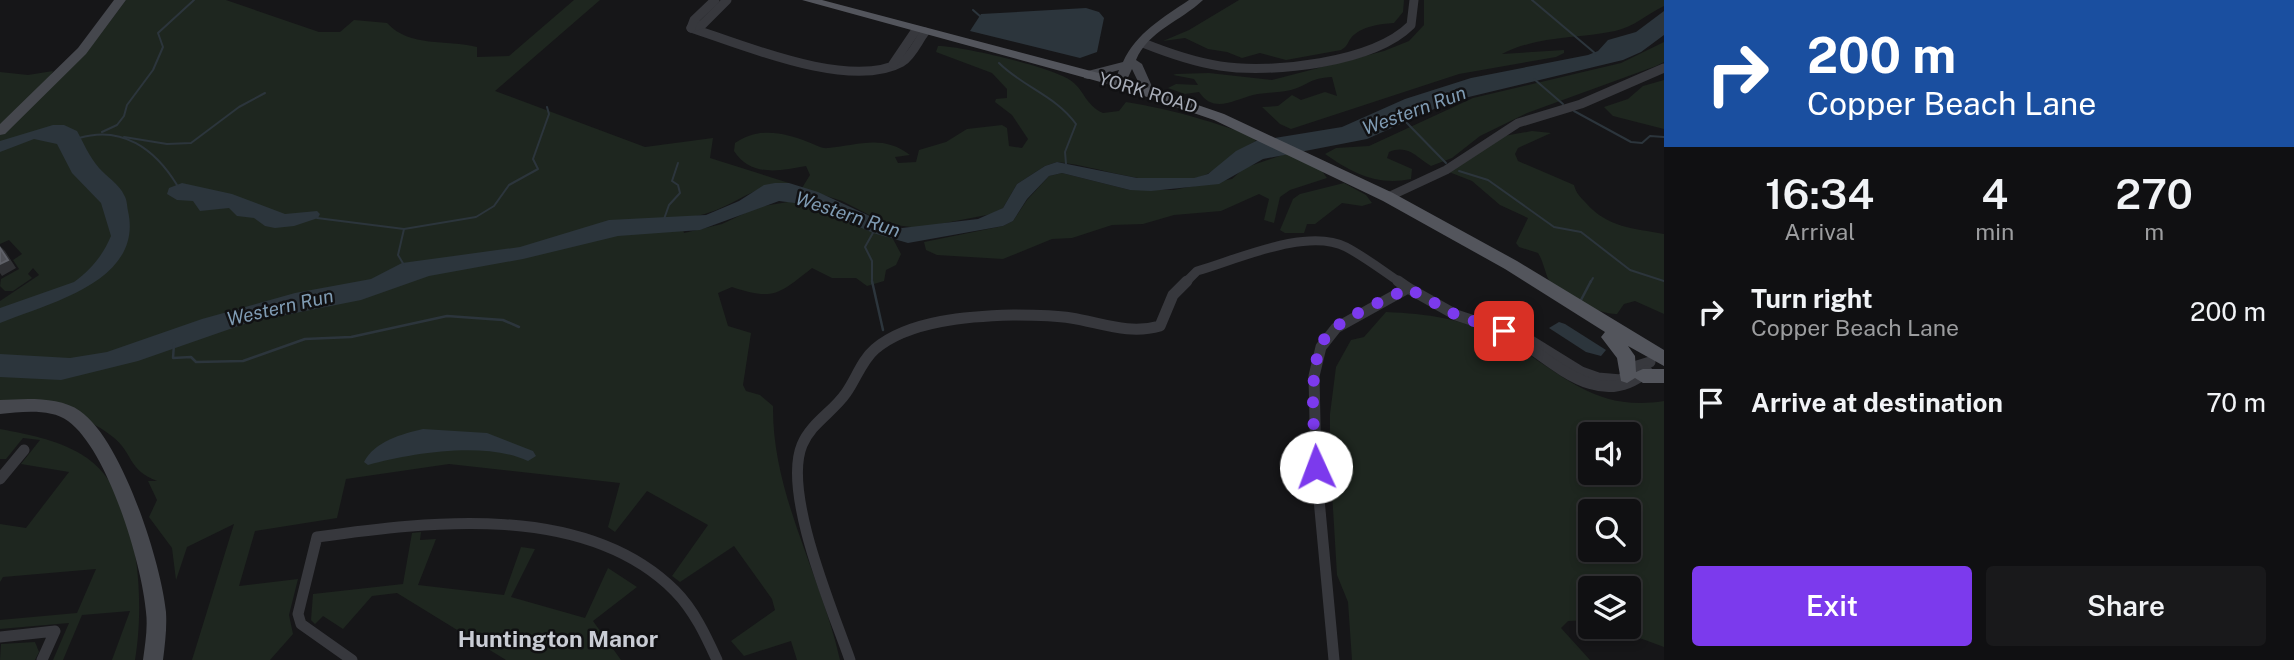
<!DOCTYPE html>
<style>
:root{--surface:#101012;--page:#19191b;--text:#f1f3f6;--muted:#9c9d9f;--line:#303032;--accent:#7c3aed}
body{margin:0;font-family:"Public Sans",sans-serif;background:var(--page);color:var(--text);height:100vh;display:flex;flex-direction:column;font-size:26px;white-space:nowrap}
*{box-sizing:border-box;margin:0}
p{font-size:23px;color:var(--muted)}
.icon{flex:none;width:38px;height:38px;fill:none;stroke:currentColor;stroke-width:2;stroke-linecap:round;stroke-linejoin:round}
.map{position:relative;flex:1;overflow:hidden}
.panel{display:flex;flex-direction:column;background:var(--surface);width:630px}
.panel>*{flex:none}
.banner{background:#1a4fa0;color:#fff;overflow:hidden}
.buttons{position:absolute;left:1578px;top:422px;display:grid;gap:14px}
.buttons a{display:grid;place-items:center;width:63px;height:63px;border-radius:7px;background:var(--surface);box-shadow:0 4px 10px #0003,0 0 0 2px var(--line);font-size:35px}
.pin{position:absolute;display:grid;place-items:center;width:60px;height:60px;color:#fff;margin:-30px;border-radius:14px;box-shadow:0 4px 10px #0006}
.me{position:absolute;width:77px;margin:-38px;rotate:358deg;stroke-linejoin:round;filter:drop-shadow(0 0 5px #0008)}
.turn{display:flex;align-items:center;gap:24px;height:147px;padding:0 28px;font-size:32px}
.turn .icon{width:91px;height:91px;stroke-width:2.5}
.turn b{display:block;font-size:49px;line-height:60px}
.eta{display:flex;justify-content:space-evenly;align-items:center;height:119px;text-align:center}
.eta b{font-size:42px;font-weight:600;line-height:49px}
.cta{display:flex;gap:14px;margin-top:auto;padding:14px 28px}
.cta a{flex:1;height:80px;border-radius:7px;background:var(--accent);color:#fff;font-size:28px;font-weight:600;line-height:80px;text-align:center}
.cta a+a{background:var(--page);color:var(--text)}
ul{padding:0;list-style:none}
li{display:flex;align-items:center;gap:21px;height:91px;padding:0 28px}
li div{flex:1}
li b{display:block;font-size:26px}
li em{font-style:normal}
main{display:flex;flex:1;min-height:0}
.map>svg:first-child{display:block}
.green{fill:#1e261f;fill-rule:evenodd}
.water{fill:#2c353c}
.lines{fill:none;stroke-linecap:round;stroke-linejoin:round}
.stream-far1{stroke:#2c353c;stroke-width:2}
.stream{stroke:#2c353c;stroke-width:2.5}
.street-far1{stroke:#37383d;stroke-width:9}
.street{stroke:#37383d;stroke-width:11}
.secondary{fill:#45474d;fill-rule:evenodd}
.primary{fill:#53555c;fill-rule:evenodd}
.shaded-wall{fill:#2f3033}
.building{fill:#525359;stroke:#5f6168;stroke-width:2}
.route{stroke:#7c3aed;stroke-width:12;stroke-dasharray:0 21.6}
.labels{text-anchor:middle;stroke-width:5;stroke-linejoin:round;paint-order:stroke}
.street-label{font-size:18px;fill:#a8adb8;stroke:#111113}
.water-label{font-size:19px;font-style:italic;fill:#7f9bb3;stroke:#111113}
.near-neighbourhood-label{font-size:23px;font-weight:bold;fill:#c9ccd4;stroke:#111113}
</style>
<main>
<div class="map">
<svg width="1664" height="660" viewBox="0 0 1664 660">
<rect width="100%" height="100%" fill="#161618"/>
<!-- green -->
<g class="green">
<path d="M126,0H226L319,32H340L354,20L387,23C410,48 446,39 477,47V57L509,56L574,0H600L495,91L645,147L713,138L710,158L789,183C748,183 724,219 679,217L684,233L722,224L758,207L794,201L835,213L893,239L901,254L896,265L886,270L884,281L867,286L856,278H832L812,268C779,294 774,301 732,287L718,293L728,326L751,333L743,385L746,391L760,395L773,406C772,495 821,574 840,660H797L791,641L744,656L731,641L775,610L772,599L734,546L680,582L672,576L708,525L647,491L615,532L608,527L620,483L449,464L346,479L337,518L255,531L239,586L298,579L289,615L293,634L270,660H192L234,524L187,547L176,580L172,548L149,517L157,500L148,481H157C128,470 133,453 113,437C82,411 39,410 0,403V301L39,275L33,268L28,274L32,278L13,291H5L0,286L1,279L19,269L13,260L22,254L9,240L0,244V72L28,75L53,71L51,75L99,36Z"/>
<path d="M1239,0H1404L1403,12L1394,23C1380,24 1361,26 1351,38C1347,43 1348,46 1341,50L1286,60L1260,53L1242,58L1227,52L1208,49L1185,38L1163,41L1189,30Z"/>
<path d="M1424,0H1664V6C1647,14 1634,27 1615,31C1577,39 1539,35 1502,54L1564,50V53L1556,57L1459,74L1291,129L1280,124L1262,107L1278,106L1292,95L1301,100L1325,92L1337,96L1332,77C1309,78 1309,85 1291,90C1279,93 1265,92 1253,95C1233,100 1214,114 1199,92L1185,94L1168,88L1176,84L1198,85L1194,79L1173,75L1176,74L1209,73L1272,80L1384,51L1409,41L1424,25Z"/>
<path d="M1664,42V62L1656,66L1527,113L1480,136L1452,158L1431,166C1416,157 1408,144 1389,152L1387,158L1412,169L1411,179C1377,186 1352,173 1325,154L1336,148L1369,146L1473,98L1621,63Z"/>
<path d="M938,46C962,46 1050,67 1070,80C1084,89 1085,105 1103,113L1119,111L1126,102C1174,110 1203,119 1250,135L1256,141C1238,149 1224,166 1207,174C1164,194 1101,166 1057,162L1045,166L1017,184L1003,208L992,214L919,228L887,224L842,201L802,188L810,175L806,166C779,171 751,177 734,151L735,143C759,127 783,132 808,142C814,144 822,149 828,148C859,145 883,134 910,155L895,157L898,163L916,162L919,150L946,142L967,129L1002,125L1007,128L1009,146L1022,148L1028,139L1012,115L995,102L996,99L1007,98V89L992,73L936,52Z"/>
<polygon points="1664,80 1664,129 1613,116 1604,107 1628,99 1643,86"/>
<path d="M1532,131L1551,133L1518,148L1515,154L1518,161L1574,185C1576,193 1580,197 1586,203C1608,228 1633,228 1664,234V314L1635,301L1624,304L1617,314C1602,315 1559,297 1551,284C1545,275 1544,262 1538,253L1519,247L1516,243L1528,218L1500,205L1472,181L1449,172L1504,136Z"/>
<polygon points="1288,153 1322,171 1327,178 1290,190 1280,197 1274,223 1264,220 1269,199 1259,194 1221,211 1174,215 1143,224 1112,225 1072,238 1052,239 1003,259 937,255 926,250 924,242 1003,226 1013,221 1027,200 1049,176 1062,173 1130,190 1173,190 1232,179 1244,168"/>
<polygon points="1344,183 1366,195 1372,203 1362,206 1342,203 1315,224 1307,224 1304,233 1285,233 1280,230 1293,199 1300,194"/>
<path d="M1386,312C1429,314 1460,318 1500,338C1559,368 1590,413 1664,401V647L1610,627L1629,626V588H1591V620L1568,621L1561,628L1590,660H1352L1348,602L1337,575L1330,459V414L1336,367L1351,340L1364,337ZM1591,434H1629V472H1591ZM1591,511H1629V550H1591Z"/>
<path d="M0,429C30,435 61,440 87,458C140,495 145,601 135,660H112L130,611L82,615L63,660H53L69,623L0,629V620L77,613L96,569L3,577L0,582V524L26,528L69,472L21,464L40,440L23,438L6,459H0Z"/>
<polygon points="421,532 420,540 436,539 418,585 504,595 521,547 535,549 511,597 585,618 608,568 637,587 593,621 621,660 506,660 397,593 372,596 343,629 323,616 315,624 311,620 313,594 403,584 412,533"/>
<polygon points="35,642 39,652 35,660 0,660 1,644"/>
</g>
<!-- water -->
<g class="water">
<polygon points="1086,8 1099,12 1104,18 1097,52 1080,58 970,31 981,14"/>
<polygon points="1664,11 1664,35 1641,52 1623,60 1452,101 1367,139 1263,159 1219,184 1151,191 1130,190 1062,173 1049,176 1027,199 1013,221 1003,226 908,243 873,233 810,205 779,201 700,230 618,236 523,259 429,276 361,300 250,322 138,361 61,380 0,377 0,354 70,358 107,352 202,319 295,293 371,279 402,263 520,247 609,220 706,215 739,201 764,185 775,183 789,183 818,192 887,224 902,228 978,219 1003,208 1017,184 1045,166 1057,162 1137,178 1194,178 1208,174 1236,151 1256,141 1342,127 1405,99 1471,78 1588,55 1598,51 1608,40 1636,32"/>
<path d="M53,125H64L77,131C84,144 89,156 99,168C106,176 120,185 124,195C127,199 127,206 128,211C144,282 48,303 0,323V308L74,282C91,270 103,255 111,236L101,203L72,173L57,144L34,139L0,152V141Z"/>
<polygon points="182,183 232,194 285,214 317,211 320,214 318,218 294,226 275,228 265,226 254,218 237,216 229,208 200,211 193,201 177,200 167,194 169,188"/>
<polygon points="1559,322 1565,324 1606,350 1601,356 1586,352 1549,328"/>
<path d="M423,429L487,433L533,451L536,456L528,461C485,441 412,453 368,465L364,462C375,441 402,434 423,429Z"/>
</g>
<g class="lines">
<!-- stream-far1 -->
<g class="stream-far1">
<polyline points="1532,0 1596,54"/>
<polyline points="973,10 981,17"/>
<path d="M999,63C1023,87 1056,96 1076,124L1065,152L1066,164"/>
<polyline points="1534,79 1563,104"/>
<polyline points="1574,111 1631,142 1642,143 1650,136 1664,137"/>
<polyline points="1405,121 1446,163"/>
<polyline points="102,132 117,125 124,116 127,105 153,70 163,47 158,33 194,0"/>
<polyline points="124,137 167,144 191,143 239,107 265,93"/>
<path d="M79,138C122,125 155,149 177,185"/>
<polyline points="1459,171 1488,180 1554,227 1581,232 1630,270 1664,281"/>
<polyline points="317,218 404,229"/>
<polyline points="664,219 669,205 680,193 678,185 672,181 678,163"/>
<polyline points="404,265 398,255 404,229 476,217 494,206 509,185 538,169 533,159 549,114 547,107"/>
<polyline points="872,283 872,261 865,247 874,231"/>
<polyline points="1590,283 1593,278"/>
</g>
<!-- stream -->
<g class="stream">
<polyline points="872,281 883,330"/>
<polyline points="1581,300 1591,281"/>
<polyline points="174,344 173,358 191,357 196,362 243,361 305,339 351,337 447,316 503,320 519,327"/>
</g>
<!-- street-far1 -->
<g class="street-far1">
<path d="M691,28C743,45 851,91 902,62C912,56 918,41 925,32"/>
<polyline points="691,28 703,24 727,0"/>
<polyline points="691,28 694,20 715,0"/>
<path d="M1143,43C1168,53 1194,62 1220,66C1271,74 1373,63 1411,25L1414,0"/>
<polyline points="893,64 916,30"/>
<polyline points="1388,197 1446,170 1518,123 1581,104 1664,68"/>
<path d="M1185,283L1197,271C1236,260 1307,227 1346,247C1365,257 1383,271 1401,283"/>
</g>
<!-- street -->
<g class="street">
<polyline points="1408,288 1456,315 1526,338 1581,372 1598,378 1621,380 1637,366 1650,362"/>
<path d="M1522,342C1561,369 1603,409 1647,371"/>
<polyline points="0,479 24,450"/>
<polyline points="0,637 55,631 42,660"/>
<path d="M352,660L301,624L298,614L317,537C430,521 586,502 675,591C694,610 706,636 717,660"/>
<path d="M850,660C833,611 782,493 802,445C811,423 833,412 846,393C856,379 862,360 875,349C909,320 971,316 1013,315C1032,315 1052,315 1071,318C1102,323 1129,335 1160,326L1173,295L1187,281"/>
<polyline points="1334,660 1316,467 1314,376 1321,347 1336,328 1408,288 1398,281"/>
</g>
<!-- secondary -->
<g class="secondary">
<polygon points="114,0 126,0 86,54 5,134 0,135 0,124 78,48"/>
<path d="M1189,0H1203C1181,21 1148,31 1136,60L1142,64L1154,91L1152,94H1144L1132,69L1124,86L1120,87L1114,83L1119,70L1088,79L1084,78V72L1123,62C1136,33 1164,17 1189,0Z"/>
<path d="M28,399C46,399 66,401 80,411C122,440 161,562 166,612C167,628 165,644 163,660H143C145,644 148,628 146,612C142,564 108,450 68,421C50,408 21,412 0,414V400Z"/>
</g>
<!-- primary -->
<polygon class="primary" points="802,0 822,0 1125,80 1224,114 1393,193 1517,261 1664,350 1664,366 1628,346 1635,356 1636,372 1643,369 1664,369 1664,383 1643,383 1635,378 1627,383 1621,381 1617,358 1601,337 1605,332 1505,269 1383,201 1214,120 1115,86"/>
</g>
<!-- shaded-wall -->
<polygon class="shaded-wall" points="0,246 5,251 16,268 2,276 0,273"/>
<!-- building -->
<polygon class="building" points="0,248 8,260 0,264"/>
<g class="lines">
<!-- route -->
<path class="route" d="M1316,467C1315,434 1305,360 1328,334C1345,316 1386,300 1408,288L1456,315L1504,331"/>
</g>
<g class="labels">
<!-- street labels -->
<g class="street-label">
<text transform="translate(1148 93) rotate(17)" y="6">YORK ROAD</text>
</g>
<!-- water labels -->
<g class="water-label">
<text transform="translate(1414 110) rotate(-20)" y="7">Western Run</text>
<text transform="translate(848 214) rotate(18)" y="7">Western Run</text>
<text transform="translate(280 307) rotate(-13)" y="7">Western Run</text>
</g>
<!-- near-neighbourhood labels -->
<g class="near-neighbourhood-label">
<text x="558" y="647">Huntington Manor</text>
</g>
</g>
</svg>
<div class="buttons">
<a><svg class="icon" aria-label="sound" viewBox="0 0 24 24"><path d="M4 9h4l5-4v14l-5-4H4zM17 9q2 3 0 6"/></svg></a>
<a><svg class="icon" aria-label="search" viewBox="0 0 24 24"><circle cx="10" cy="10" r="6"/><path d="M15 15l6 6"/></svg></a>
<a><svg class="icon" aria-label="layers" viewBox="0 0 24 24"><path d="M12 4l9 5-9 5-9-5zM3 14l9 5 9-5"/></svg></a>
</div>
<div class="pin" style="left:1504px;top:331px;background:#d93025"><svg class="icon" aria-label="arrive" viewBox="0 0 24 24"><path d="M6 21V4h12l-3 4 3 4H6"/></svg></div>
<svg class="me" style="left:1316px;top:467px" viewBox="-20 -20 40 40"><circle r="19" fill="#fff"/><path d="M0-13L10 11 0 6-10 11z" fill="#7c3aed"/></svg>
</div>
<section class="panel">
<div class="banner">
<div class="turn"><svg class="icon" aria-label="right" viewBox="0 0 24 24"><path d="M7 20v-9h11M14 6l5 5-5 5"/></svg><div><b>200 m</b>Copper Beach Lane</div></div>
</div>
<div class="eta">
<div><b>16:34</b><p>Arrival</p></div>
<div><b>4</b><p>min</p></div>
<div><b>270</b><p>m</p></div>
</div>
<ul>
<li><svg class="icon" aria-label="right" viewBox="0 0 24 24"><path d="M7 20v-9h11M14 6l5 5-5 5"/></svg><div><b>Turn right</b><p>Copper Beach Lane</p></div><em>200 m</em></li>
<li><svg class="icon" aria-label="arrive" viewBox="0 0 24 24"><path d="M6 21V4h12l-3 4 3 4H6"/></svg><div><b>Arrive at destination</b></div><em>70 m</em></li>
</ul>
<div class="cta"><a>Exit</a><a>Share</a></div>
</section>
</main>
